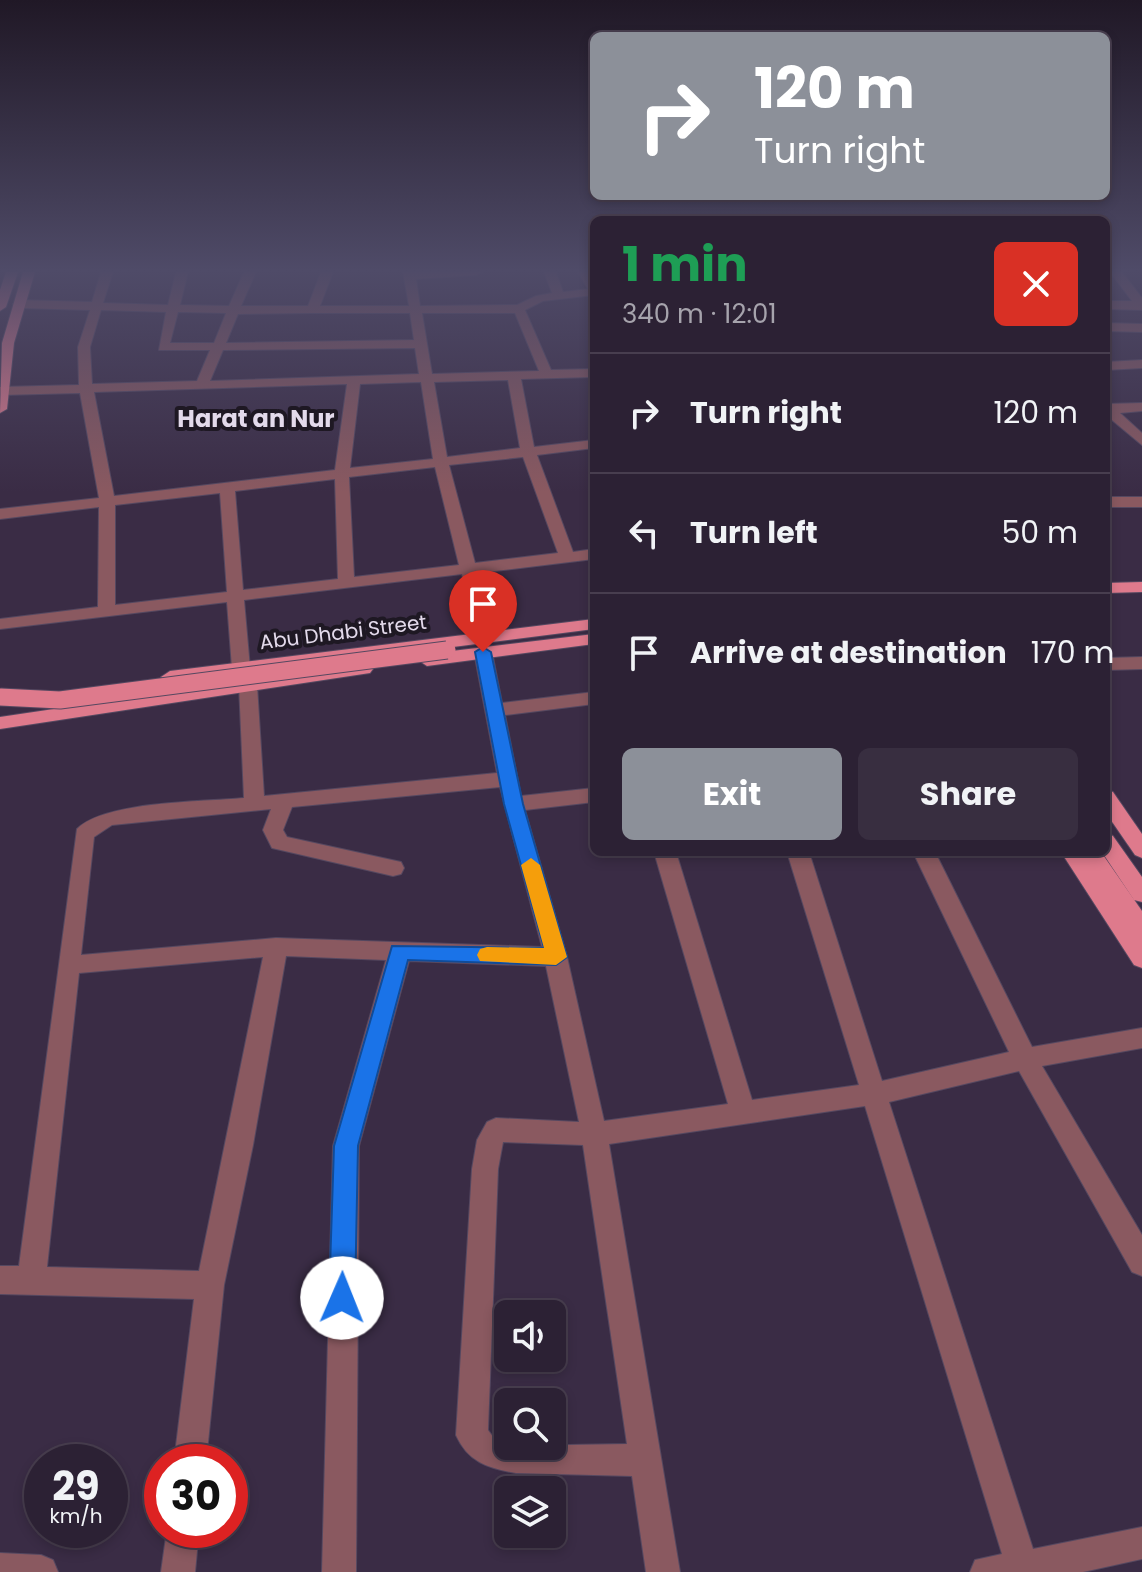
<!DOCTYPE html>
<meta charset="utf-8">
<style>
:root{--surface:#2c2134;--page:#382e40;--text:#f1f3f6;--muted:#a6a3ac;--line:#483e4f;--accent:#8c9099}
body{margin:0;font-family:Poppins,sans-serif;background:var(--page);color:var(--text);height:100vh;display:flex;flex-direction:column;font-size:30px;white-space:nowrap}
*{box-sizing:border-box;margin:0}
p{font-size:26px;color:var(--muted)}
.icon{flex:none;width:44px;height:44px;fill:none;stroke:currentColor;stroke-width:2;stroke-linecap:round;stroke-linejoin:round}
.map{position:relative;flex:1;overflow:hidden}
.sheet{position:absolute;left:590px;top:216px;width:520px;height:640px;display:flex;flex-direction:column;background:var(--surface);border-radius:12px;box-shadow:0 4px 12px #0003,0 0 0 2px var(--line)}
.sheet>*{flex:none}
.hud{position:absolute;left:590px;top:32px;width:520px;height:168px;border-radius:12px;box-shadow:0 4px 12px #0003,0 0 0 2px var(--line);background:#8c9099;color:#fff;overflow:hidden}
.buttons{position:absolute;left:494px;top:1300px;display:grid;gap:16px}
.buttons a{display:grid;place-items:center;width:72px;height:72px;border-radius:12px;background:var(--surface);box-shadow:0 4px 12px #0003,0 0 0 2px var(--line);font-size:40px}
.speed{position:absolute;left:24px;top:1444px;display:flex;gap:16px;font-size:40px;font-weight:700;text-align:center}
.speed>*{display:grid;place-content:center;width:104px;height:104px;border-radius:50%;background:var(--surface);box-shadow:0 4px 12px #0003,0 0 0 2px var(--line);line-height:1}
.speed small{font-size:20px;font-weight:400}
.speed .limit{border:12px solid #d22;background:#fff;color:#111}
.pin{position:absolute;display:grid;place-items:center;width:68px;height:68px;color:#fff;margin:-82px -34px;border-radius:50% 50% 50% 0;rotate:-45deg;box-shadow:0 0 8px #0007}
.pin .icon{rotate:45deg}
.me{position:absolute;width:88px;margin:-44px;rotate:1deg;stroke-linejoin:round;filter:drop-shadow(0 0 6px #0008)}
.turn{display:flex;align-items:center;gap:28px;height:168px;padding:0 32px;font-size:36px}
.turn .icon{width:104px;height:104px;stroke-width:2.5}
.turn b{display:block;font-size:56px;line-height:68px}
.round{display:grid;place-items:center;flex:none;width:84px;height:84px;border-radius:12px;background:var(--page)}
.overview{display:flex;align-items:center;justify-content:space-between;height:136px;padding:0 32px}
h1{font-size:48px;font-weight:700;line-height:60px;color:#1e9e55}
.cta{display:flex;gap:16px;margin-top:auto;padding:16px 32px}
.cta a{flex:1;height:92px;border-radius:12px;background:var(--accent);color:#fff;font-size:32px;font-weight:700;line-height:92px;text-align:center}
.cta a+a{background:var(--page);color:var(--text)}
ul{padding:0;list-style:none}
li{display:flex;align-items:center;gap:24px;height:120px;padding:0 32px;border-top:2px solid var(--line)}
li div{flex:1}
li b{display:block;font-size:30px}
li em{font-style:normal}
.map>svg:first-child{display:block}
.lines{fill:none;stroke-linecap:round;stroke-linejoin:round}
.minor-casing{stroke:#554860;stroke-width:2}
.major-casing{stroke:#554860;stroke-width:2}
.minor{fill:#8a5960;fill-rule:evenodd}
.major{fill:#de7a8c;fill-rule:evenodd}
.major-bridge-casing{stroke:#554860;stroke-width:19;stroke-linecap:butt}
.major-bridge{stroke:#de7a8c;stroke-width:17}
.route{fill:#1a73e8;stroke:#114b97;stroke-width:2}
.slow{fill:#f59e0b}
.labels{text-anchor:middle;stroke-width:8;stroke-linejoin:round;paint-order:stroke}
.street-label{font-size:20px;fill:#e3daeb;stroke:#1e1823}
.far-district-label{font-size:24px;font-weight:bold;fill:#e3daeb;stroke:#1e1823}
</style>
<div class="map">
<svg width="1142" height="1572" viewBox="0 0 1142 1572">
<rect width="100%" height="100%" fill="#3a2c45"/>
<g class="lines">
<defs>
<g id="minor">
<path d="M101,272H113L103,303L168,305L176,272H188L180,305L229,306L244,272H256L241,306H308L321,272H333L320,306H409L403,272H482L476,275L416,279L420,306L517,305L536,296L552,293L544,272H556L563,292L588,289L578,272H590L594,280V295L543,301L525,310L551,370L594,369V377L521,379L534,447L594,440V448L537,455L573,552L594,549V559L478,573L495,636L486,641L477,636L462,574L244,600L250,668L241,674L232,668L227,602L0,629V619L98,607L99,507L0,519V509L99,498L80,393L1,395L0,387L79,385L78,347L90,310L19,308L13,304L19,300L92,302ZM101,310L166,312L159,350H210L197,381L92,384L90,347ZM178,312L226,313L214,343H170ZM312,313H410L414,340L226,343L238,314ZM422,313H515L539,371L432,374ZM415,348L419,374L210,381L223,350ZM508,380L520,448L447,457L434,382ZM421,382L433,459L350,468L360,384ZM347,384L335,470L114,496L94,392ZM523,457L558,553L475,563L449,465ZM435,467L459,565L354,577L349,477ZM335,479L338,579L243,590L235,491ZM220,493L227,592L115,605V505Z"/>
<polygon points="1110,272 1122,272 1142,298 1142,310 1106,309 1106,301 1132,301"/>
<polygon points="1106,323 1142,324 1142,332 1106,331"/>
<polygon points="1142,360 1142,368 1106,370 1106,362"/>
<polygon points="1142,403 1142,411 1120,413 1142,433 1142,445 1106,415 1106,404"/>
<rect x="1106" y="497" width="36" height="10"/>
<path d="M483,647L492,652L502,703L594,692V704L505,715L521,796L594,788V802L525,810L567,957L604,1121L728,1104L654,852H676L752,1100L859,1085L787,852H809L882,1081L1009,1052L913,852H935L1032,1047L1142,1028V1048L1042,1066L1142,1235V1276L1132,1272L1019,1071L889,1102L1033,1549L1142,1527V1559L1083,1572H970L975,1560L1002,1554L865,1106L609,1144L680,1572H646L632,1476L516,1473C488,1468 468,1462 456,1435L472,1169L477,1140L487,1122L496,1118L579,1122L546,966L409,961L359,1146L356,1572H322L333,1146L386,960L286,956L253,1145L224,1285L206,1462H174L194,1299L0,1294V1266H19L77,829C105,801 202,802 244,798L239,685L248,679L257,685L264,796L497,773L474,652ZM500,787L542,947L276,938L81,955L94,837L112,825L271,809L263,830L272,848L393,876L401,874L404,868L401,862L287,837L283,830L292,807ZM263,957L199,1271L47,1267L79,973ZM503,1142L583,1145L627,1444L508,1446V1440L493,1437L488,1430L498,1169Z"/>
<polygon points="1142,657 1142,669 1106,670 1106,658"/>
<polygon points="167,1530 199,1530 195,1572 161,1572"/>
<polygon points="0,1553 41,1555 53,1560 58,1572 0,1572"/>
</g>
<g id="major">
<polygon points="6,272 18,272 6,307 0,311 0,290"/>
<polygon points="23,272 35,272 14,343 7,409 0,413 2,343"/>
<polygon points="1142,582 1142,592 1106,593 1106,583"/>
<polygon points="594,619 594,629 170,683 161,677 170,671"/>
<polygon points="594,634 594,644 427,666 418,660 427,654"/>
<polygon points="364,663 373,669 370,673 0,729 0,717"/>
<polygon points="1106,790 1113,792 1142,834 1142,858 1135,855 1106,813"/>
<polygon points="1106,833 1113,836 1142,877 1142,902 1134,900 1102,852 1106,852"/>
<polygon points="1061,852 1101,852 1142,911 1142,968 1134,965"/>
</g>
</defs>
<!-- minor casing -->
<use href="#minor" class="minor-casing"/>
<!-- major casing -->
<use href="#major" class="major-casing"/>
<!-- minor -->
<use href="#minor" class="minor"/>
<!-- major -->
<use href="#major" class="major"/>
<defs>
<polyline id="major-bridge" points="0,697 60,700 447,650"/>
</defs>
<!-- major-bridge casing -->
<use href="#major-bridge" class="major-bridge-casing"/>
<!-- major-bridge -->
<use href="#major-bridge" class="major-bridge"/>
</g>
<!-- sky -->
<linearGradient id="sky" x2="0" y2="1"><stop stop-color="#201826"/><stop offset="0.55" stop-color="#4f4b68"/><stop offset="1" stop-color="#4f4b68" stop-opacity="0"/></linearGradient>
<rect width="1142" height="492" fill="url(#sky)"/>
<!-- route -->
<polygon class="route" points="483,647 491,652 523,804 567,957 556,965 408,960 358,1146 355,1298 352,1307 342,1311 333,1307 329,1298 334,1146 392,946 544,948 504,804 475,652"/>
<!-- slow -->
<polygon class="slow" points="531,858 540,865 567,957 556,965 480,961 477,955 480,949 487,947 544,948 521,865"/>
<g class="labels">
<!-- street labels -->
<g class="street-label">
<text transform="translate(343 632) rotate(-7)" y="7">Abu Dhabi Street</text>
</g>
<!-- far-district labels -->
<g class="far-district-label">
<text x="256" y="427">Harat an Nur</text>
</g>
</g>
</svg>
<div class="buttons">
<a><svg class="icon" aria-label="sound" viewBox="0 0 24 24"><path d="M4 9h4l5-4v14l-5-4H4zM17 9q2 3 0 6"/></svg></a>
<a><svg class="icon" aria-label="search" viewBox="0 0 24 24"><circle cx="10" cy="10" r="6"/><path d="M15 15l6 6"/></svg></a>
<a><svg class="icon" aria-label="layers" viewBox="0 0 24 24"><path d="M12 4l9 5-9 5-9-5zM3 14l9 5 9-5"/></svg></a>
</div>
<div class="speed"><div>29<small>km/h</small></div><div class="limit">30</div></div>
<div class="pin" style="left:483px;top:652px;background:#d93025"><svg class="icon" aria-label="arrive" viewBox="0 0 24 24"><path d="M6 21V4h12l-3 4 3 4H6"/></svg></div>
<svg class="me" style="left:342px;top:1298px" viewBox="-20 -20 40 40"><circle r="19" fill="#fff"/><path d="M0-13L10 11 0 6-10 11z" fill="#1a73e8"/></svg>
<div class="hud">
<div class="turn"><svg class="icon" aria-label="right" viewBox="0 0 24 24"><path d="M7 20v-9h11M14 6l5 5-5 5"/></svg><div><b>120 m</b>Turn right</div></div>
</div>
<section class="sheet">
<div class="overview"><div><h1>1 min</h1><p>340 m · 12:01</p></div><a class="round" style="background:#d93025;color:#fff"><svg class="icon" aria-label="close" viewBox="0 0 24 24"><path d="M6 6l12 12M18 6L6 18"/></svg></a></div>
<ul>
<li><svg class="icon" aria-label="right" viewBox="0 0 24 24"><path d="M7 20v-9h11M14 6l5 5-5 5"/></svg><div><b>Turn right</b></div><em>120 m</em></li>
<li><svg class="icon" aria-label="left" viewBox="0 0 24 24"><path d="M17 20v-9H6M10 6l-5 5 5 5"/></svg><div><b>Turn left</b></div><em>50 m</em></li>
<li><svg class="icon" aria-label="arrive" viewBox="0 0 24 24"><path d="M6 21V4h12l-3 4 3 4H6"/></svg><div><b>Arrive at destination</b></div><em>170 m</em></li>
</ul>
<div class="cta"><a>Exit</a><a>Share</a></div>
</section>
</div>
